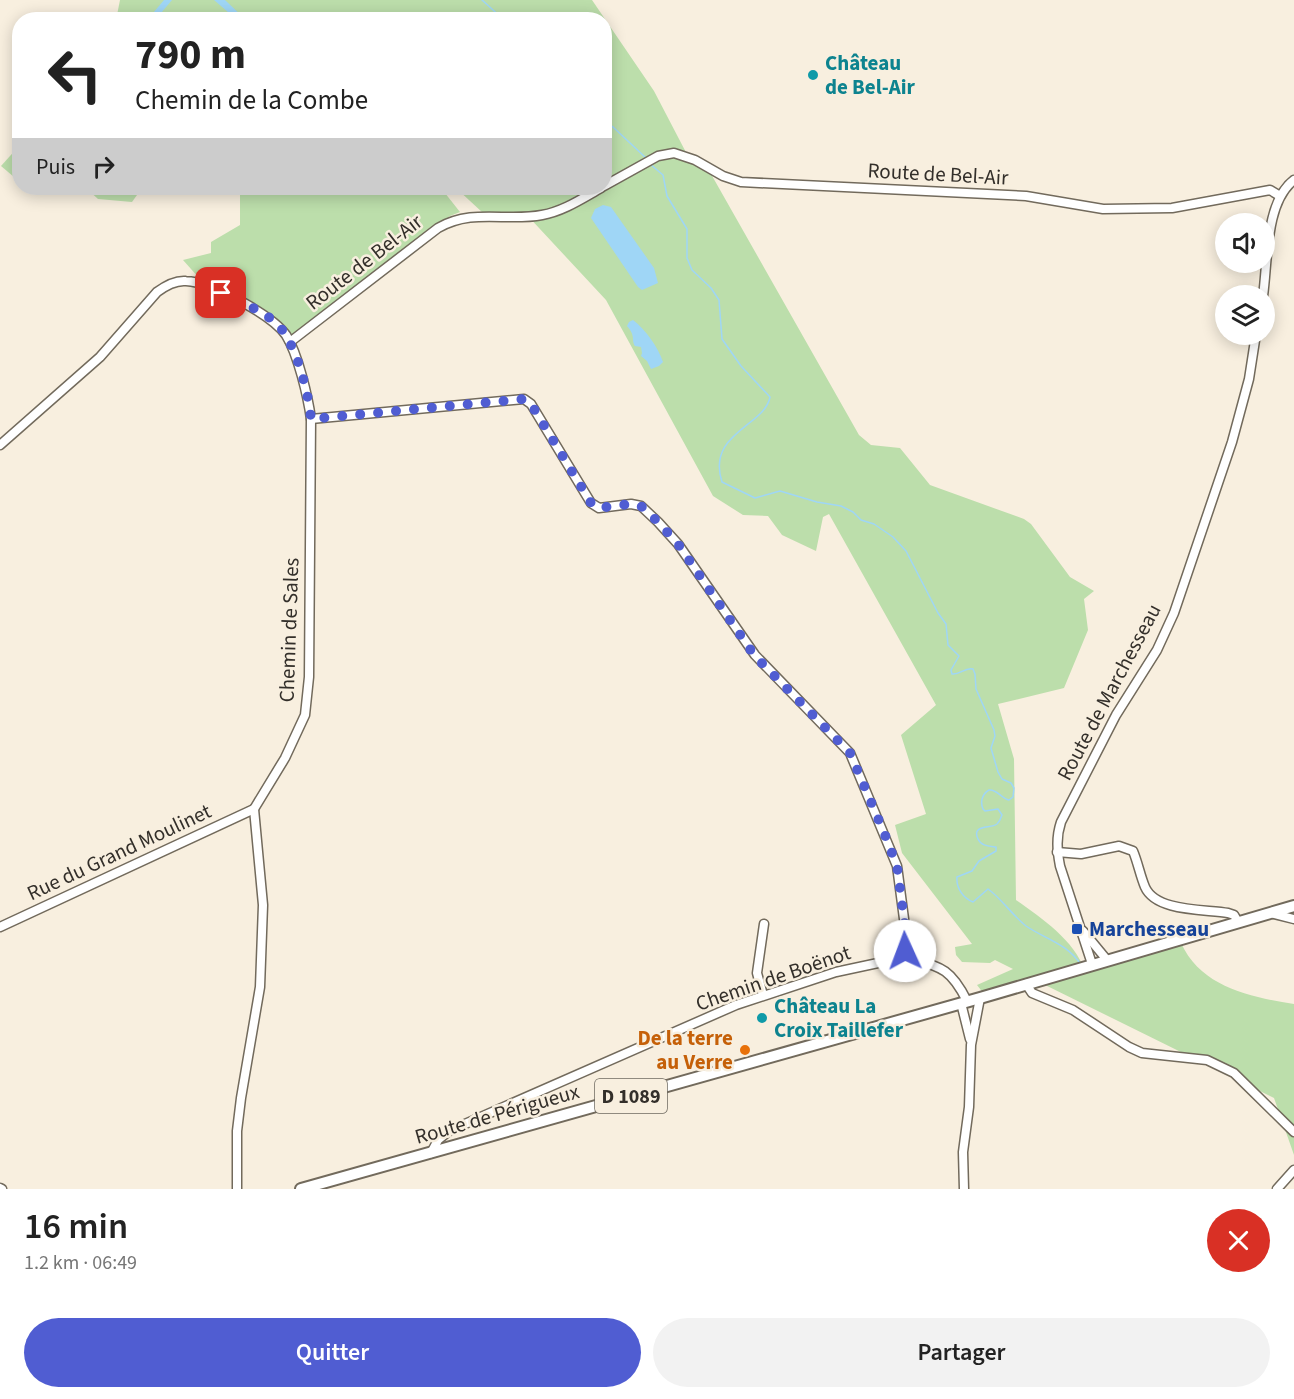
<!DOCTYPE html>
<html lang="fr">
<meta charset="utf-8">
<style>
:root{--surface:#fff;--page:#f2f2f2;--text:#222;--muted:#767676;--accent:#505dd2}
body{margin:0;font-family:"Source Sans 3",sans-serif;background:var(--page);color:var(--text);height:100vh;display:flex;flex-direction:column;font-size:22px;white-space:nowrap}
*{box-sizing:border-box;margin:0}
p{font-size:20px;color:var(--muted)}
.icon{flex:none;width:33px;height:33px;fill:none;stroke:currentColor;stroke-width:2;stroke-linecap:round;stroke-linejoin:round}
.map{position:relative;height:1189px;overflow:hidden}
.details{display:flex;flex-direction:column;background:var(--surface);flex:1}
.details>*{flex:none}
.top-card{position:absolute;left:12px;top:12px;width:600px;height:183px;border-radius:24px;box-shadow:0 3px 15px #0003;background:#fff;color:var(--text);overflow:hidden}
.buttons{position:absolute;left:1215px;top:213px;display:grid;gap:12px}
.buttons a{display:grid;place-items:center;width:60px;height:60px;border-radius:50%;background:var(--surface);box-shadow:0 3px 15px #0003;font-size:30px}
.pin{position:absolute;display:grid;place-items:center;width:51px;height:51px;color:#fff;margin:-26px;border-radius:12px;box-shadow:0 3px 9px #0006}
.me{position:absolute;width:66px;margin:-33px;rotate:358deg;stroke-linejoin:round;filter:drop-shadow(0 0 4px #0008)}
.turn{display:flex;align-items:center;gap:21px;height:126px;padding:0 24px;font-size:27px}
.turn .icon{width:78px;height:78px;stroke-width:2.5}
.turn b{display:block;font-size:42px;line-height:51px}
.then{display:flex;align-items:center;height:57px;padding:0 24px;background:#0003;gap:12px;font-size:22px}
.round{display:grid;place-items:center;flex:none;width:63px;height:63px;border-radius:32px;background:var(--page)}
.overview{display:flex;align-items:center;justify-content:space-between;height:102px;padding:0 24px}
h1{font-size:36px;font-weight:600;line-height:45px}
.button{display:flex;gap:12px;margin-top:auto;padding:12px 24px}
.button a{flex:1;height:69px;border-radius:36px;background:var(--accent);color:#fff;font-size:24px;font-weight:600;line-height:69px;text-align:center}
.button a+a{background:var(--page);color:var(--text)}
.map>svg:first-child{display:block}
.green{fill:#bcdeab}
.water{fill:#9fd6f6}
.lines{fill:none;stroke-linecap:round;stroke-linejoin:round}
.stream{stroke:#9fd6f6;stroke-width:1.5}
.minor-casing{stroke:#726a5c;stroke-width:11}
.major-casing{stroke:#726a5c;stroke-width:14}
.minor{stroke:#fff;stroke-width:8}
.major{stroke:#fff;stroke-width:10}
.route{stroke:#505dd2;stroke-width:10;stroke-dasharray:0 18}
.culture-dot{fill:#0f9aa8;stroke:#f8efdf;stroke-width:2}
.transit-dot{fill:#1a4fb4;stroke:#f8efdf;stroke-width:2}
.food-dot{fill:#e8710a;stroke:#f8efdf;stroke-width:2}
.labels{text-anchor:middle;stroke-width:5;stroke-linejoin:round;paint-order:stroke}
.shield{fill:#f8efdf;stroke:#6e6960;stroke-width:1.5}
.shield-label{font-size:20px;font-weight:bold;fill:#332f2a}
.culture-label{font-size:21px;font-weight:bold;fill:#0d838f;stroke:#f8efdf;text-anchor:start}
.street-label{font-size:21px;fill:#332f2a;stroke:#f8efdf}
.transit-label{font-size:21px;font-weight:bold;fill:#164399;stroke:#f8efdf;text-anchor:start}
.food-label{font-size:21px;font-weight:bold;fill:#c56008;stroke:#f8efdf;text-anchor:end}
</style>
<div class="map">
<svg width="1294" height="1189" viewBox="0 0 1294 1189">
<rect width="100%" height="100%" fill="#f8efdf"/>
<!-- green -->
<g class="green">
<path d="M120,0H592L654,91L691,162L711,174L859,435L871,445L900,448L930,485L1024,519L1031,524L1070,577L1094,591L1084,599L1088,630L1064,688L998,704L1014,759L1016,900C1043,919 1074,940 1085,971L1181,943C1201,987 1250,997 1294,1004V1155L1274,1098L1033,979L984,994L977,985L1013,969L995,960L990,963L962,962L956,955L955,947L972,944L902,853L895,825L926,814L901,735L936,705L829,514L823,517L816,551L782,535L768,516L743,515L713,496L606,300L526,214L483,213L456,188H604V20H116Z"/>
<polygon points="19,146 19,171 14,177 1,166"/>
<polygon points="86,188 142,188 132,202 98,199"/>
<polygon points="236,188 441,188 460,212 450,216 293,336 251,301 199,278 183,260 211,253 211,242 240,225 240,188"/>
</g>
<!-- water -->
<g class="water">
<polygon points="164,0 172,0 156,19 148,19"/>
<polygon points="214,0 225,0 245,19 236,19"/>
<polygon points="603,205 611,207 654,268 658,283 642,290 638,287 591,218 595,209"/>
<path d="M633,320C646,330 658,347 663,362L659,366L651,369L647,361L641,356L642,353L641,347L635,346C631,340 636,336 627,326L629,322Z"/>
</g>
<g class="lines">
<!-- stream -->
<g class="stream">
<polyline points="482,0 504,20"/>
<polyline points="604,122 613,127 646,158"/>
<path d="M650,164L663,175L667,196L687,229V258L692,270L711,288L719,300L722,339L741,366L770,397C765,426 706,433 722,482L755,498L780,491L817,502L841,506L853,512L861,520L874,524L893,537L906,551L938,613L946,624L948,645L959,656L951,670L952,674C960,675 965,667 973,669L975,674L976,689L994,730L995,736L991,748L998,772L1002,779L1011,783L1014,788L1013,797L1009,800C1001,798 997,789 989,790C982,794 980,802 983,809L985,811L998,809L1002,815C1001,818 999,822 997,824C991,829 971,824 978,839C981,846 989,846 996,847V851L979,861L972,871L957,877C956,888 963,898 973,902L988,889C1002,899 1012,915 1026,926C1045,939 1068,944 1081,965"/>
</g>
<defs>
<g id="minor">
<polyline points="604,186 658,156 674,153 695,160 723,176 741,182 1026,196 1103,209 1172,208 1270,190 1280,196"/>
<path d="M1263,296C1268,261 1265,202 1294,180"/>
<path d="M290,342L438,228C473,208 506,222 542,215C564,211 583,198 601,188"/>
<path d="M311,419L524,399L531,404L591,503L599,508L631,504L641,506L658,522L678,544L755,655L850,753L897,866L906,934V957C940,967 950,967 967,1001"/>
<path d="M0,445L100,357L157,292C165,286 175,280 186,281C211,282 272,315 286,335C298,354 308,397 311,419L309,677L305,715L285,758L254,809L263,905L260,987L241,1098L237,1131V1189"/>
<path d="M1057,852L1081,854L1119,846L1133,851C1138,863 1140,875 1145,887C1156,912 1205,909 1228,913L1234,915L1238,922"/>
<polyline points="1270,913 1294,919"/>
<polyline points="0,927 254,809"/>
<polyline points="1083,931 1107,960"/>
<path d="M1092,964L1060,866C1057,850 1056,837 1061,822L1116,715L1157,650L1174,613L1232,442L1249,379L1256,334"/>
<polyline points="1026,984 1032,993 1073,1010 1129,1047 1142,1053 1207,1060 1234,1073 1294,1132"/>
<polyline points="763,995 757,973 764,924"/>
<polyline points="961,1003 970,1039"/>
<polyline points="431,1153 438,1140 449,1131 736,1005 836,972 906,957"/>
<polyline points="0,1188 2,1189"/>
<polyline points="964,1189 963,1152 969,1107 971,1045 980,998"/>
<polyline points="1277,1189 1294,1170"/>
</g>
<polyline id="major" points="301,1189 980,998 1294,906"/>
</defs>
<!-- minor casing -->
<use href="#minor" class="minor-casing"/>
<!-- major casing -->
<use href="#major" class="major-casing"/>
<!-- minor -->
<use href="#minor" class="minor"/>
<!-- major -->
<use href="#major" class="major"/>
</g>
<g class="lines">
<!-- route -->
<path class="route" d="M221,293C239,301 258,309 274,321C296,340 308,391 311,419L524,399L531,404L591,503L598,508L631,504L641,506L658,522L678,544L754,655L850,753L883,830L897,866L906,934L905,951"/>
</g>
<!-- markers -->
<g class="culture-dot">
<circle cx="813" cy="75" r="6"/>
<circle cx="762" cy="1018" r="6"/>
</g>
<rect class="transit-dot" x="1071" y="923" width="12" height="12" rx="3"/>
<circle class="food-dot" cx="745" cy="1050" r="6"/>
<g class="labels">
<!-- shield labels -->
<rect class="shield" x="595" y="1079" width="72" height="34" rx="4.5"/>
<g class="shield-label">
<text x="631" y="1103">D 1089</text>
</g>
<!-- culture labels -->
<g class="culture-label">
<text x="825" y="70">Château<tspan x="825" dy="24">de Bel-Air</tspan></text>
<text x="774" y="1013">Château La<tspan x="774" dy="24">Croix Taillefer</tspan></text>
</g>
<!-- street labels -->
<g class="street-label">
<text transform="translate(938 174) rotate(3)" y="7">Route de Bel-Air</text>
<text transform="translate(364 262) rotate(-38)" y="7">Route de Bel-Air</text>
<text transform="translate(289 630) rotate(-88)" y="7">Chemin de Sales</text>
<text transform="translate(1109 692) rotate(-62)" y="7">Route de Marchesseau</text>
<text transform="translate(119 852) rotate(-25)" y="7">Rue du Grand Moulinet</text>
<text transform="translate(773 978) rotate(-19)" y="7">Chemin de Boënot</text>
<text transform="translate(497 1114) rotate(-16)" y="7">Route de Périgueux</text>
</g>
<!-- transit labels -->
<g class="transit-label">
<text x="1089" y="936">Marchesseau</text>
</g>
<!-- food labels -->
<g class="food-label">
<text x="733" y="1045">De la terre<tspan x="733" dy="24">au Verre</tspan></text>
</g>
</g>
</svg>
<div class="buttons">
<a><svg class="icon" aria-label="sound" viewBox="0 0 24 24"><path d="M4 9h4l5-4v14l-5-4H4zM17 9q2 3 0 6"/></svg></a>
<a><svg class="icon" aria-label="layers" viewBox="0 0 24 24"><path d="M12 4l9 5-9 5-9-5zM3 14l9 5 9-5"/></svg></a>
</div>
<div class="pin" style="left:221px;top:293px;background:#d93025"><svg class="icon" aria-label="arrive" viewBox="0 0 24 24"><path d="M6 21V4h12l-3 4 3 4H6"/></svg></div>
<svg class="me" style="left:905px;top:951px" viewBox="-20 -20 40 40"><circle r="19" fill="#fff"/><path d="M0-13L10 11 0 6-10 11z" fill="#505dd2"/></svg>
<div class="top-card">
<div class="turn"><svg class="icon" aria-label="left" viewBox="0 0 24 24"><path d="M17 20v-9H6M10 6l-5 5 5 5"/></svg><div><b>790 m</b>Chemin de la Combe</div></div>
<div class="then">Puis<svg class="icon" aria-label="right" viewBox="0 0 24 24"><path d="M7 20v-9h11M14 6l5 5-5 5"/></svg></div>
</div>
</div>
<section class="details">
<div class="overview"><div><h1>16 min</h1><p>1.2 km · 06:49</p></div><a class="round" style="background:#d93025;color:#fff"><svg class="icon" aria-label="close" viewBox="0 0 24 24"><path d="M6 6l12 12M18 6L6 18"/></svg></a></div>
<div class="button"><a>Quitter</a><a>Partager</a></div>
</section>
